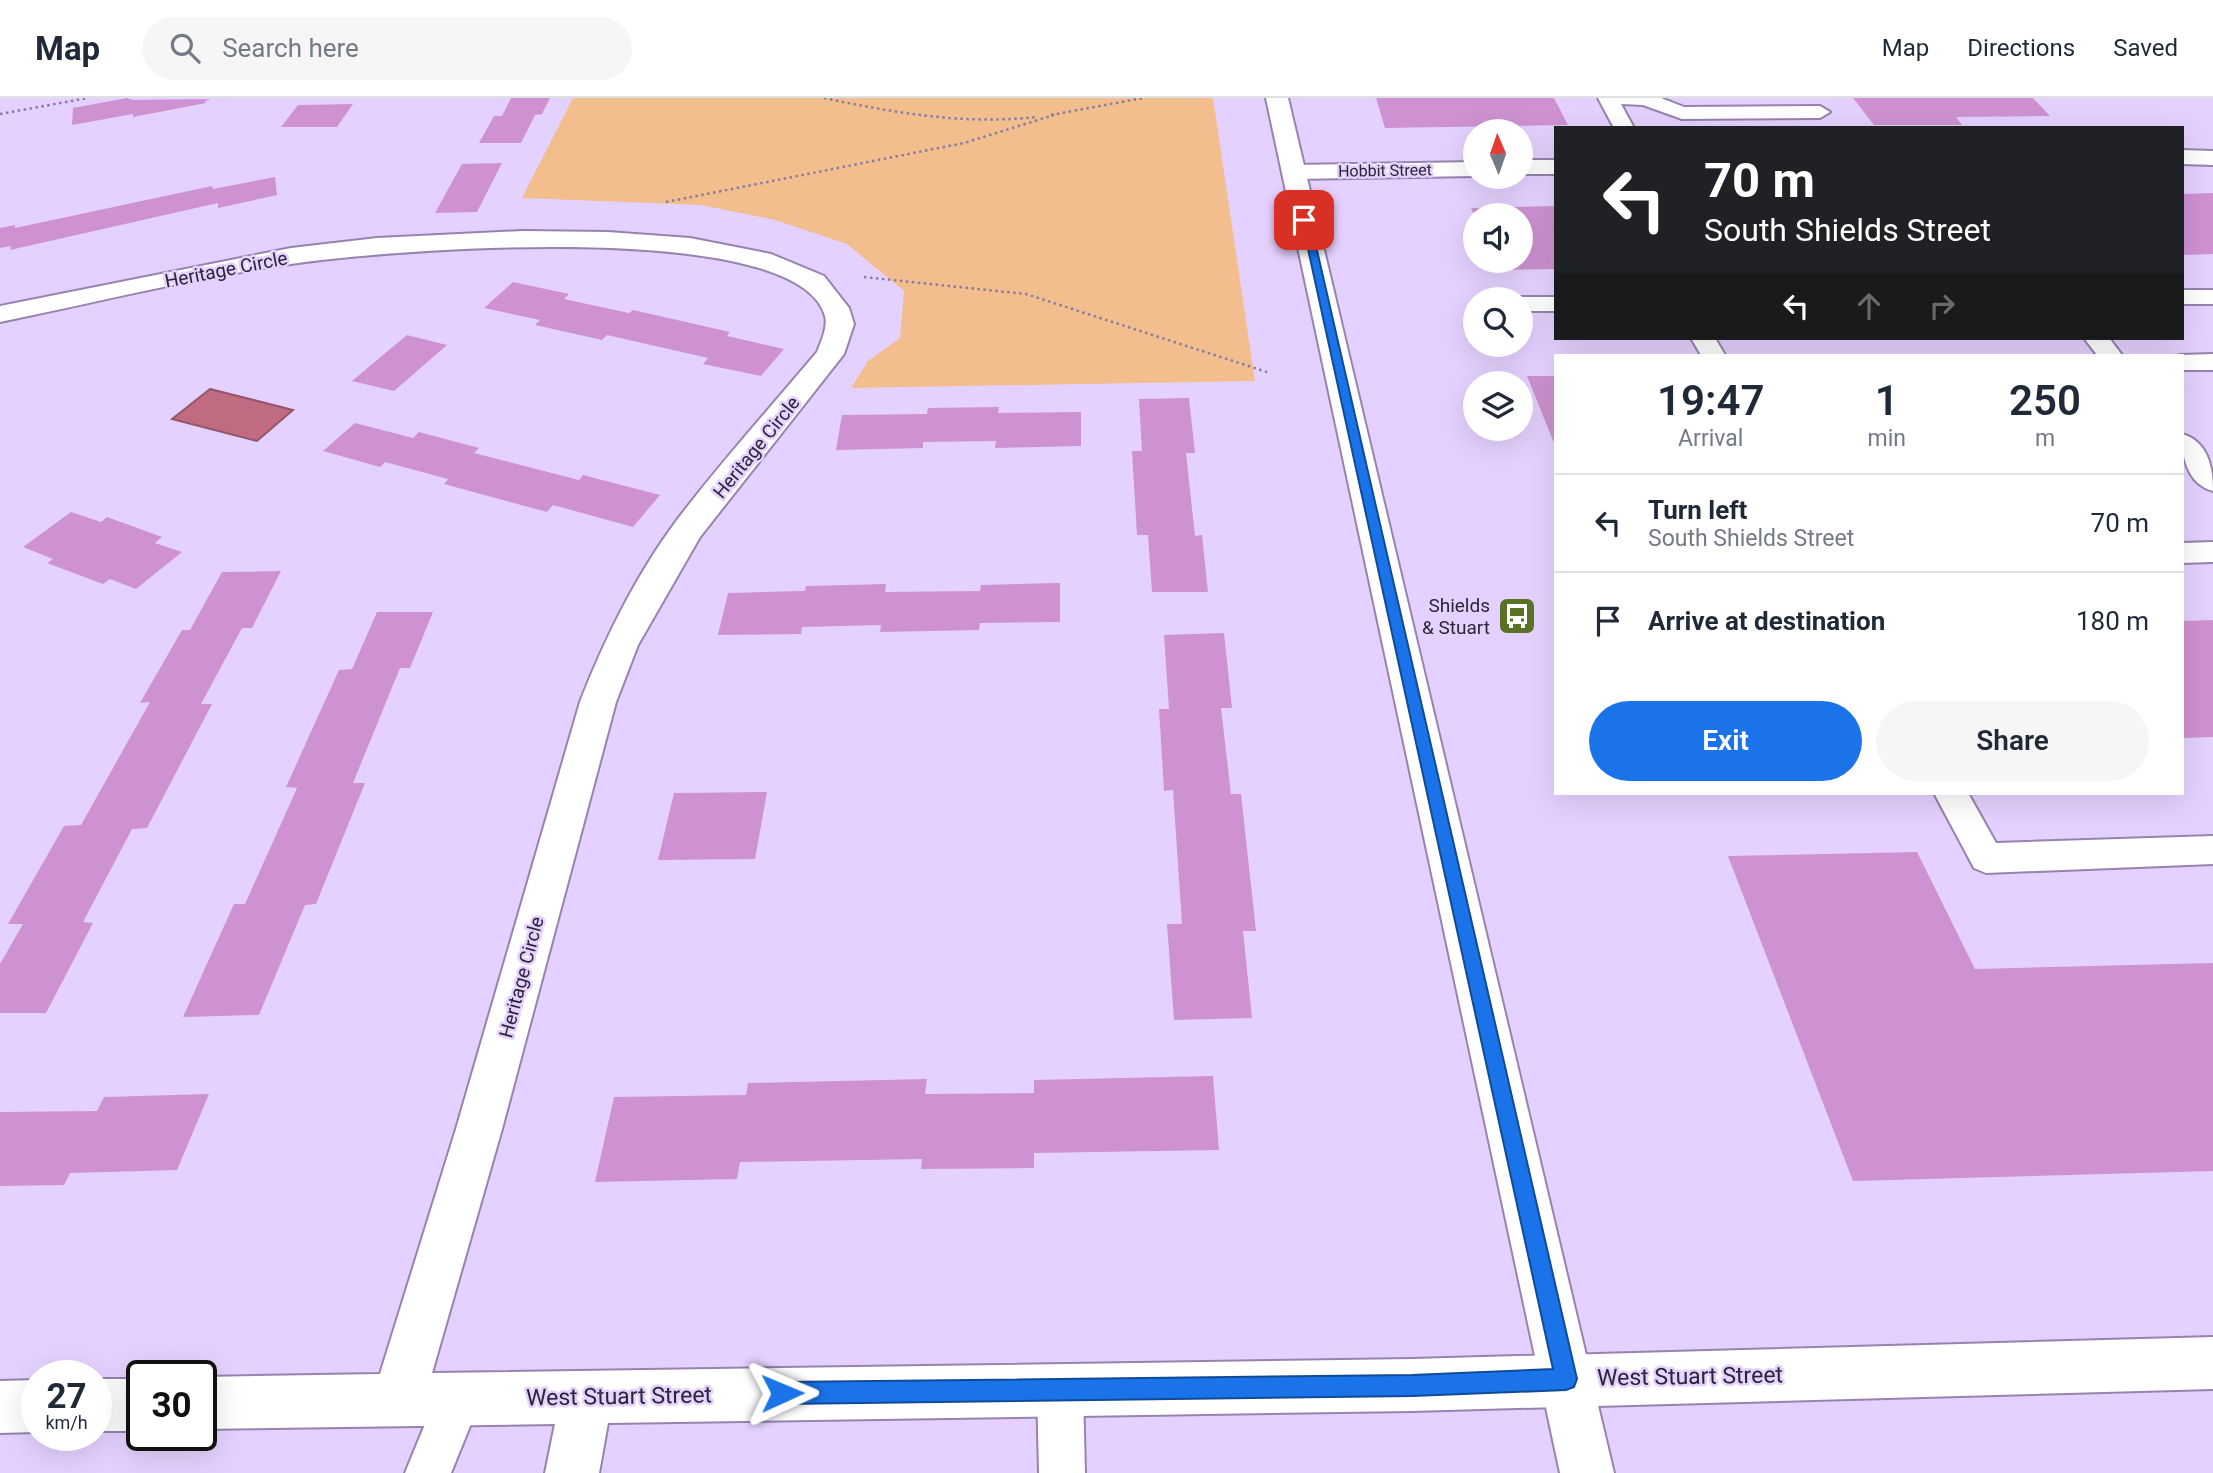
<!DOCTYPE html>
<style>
:root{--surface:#fff;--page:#f6f6f7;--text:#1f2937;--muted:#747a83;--line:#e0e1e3;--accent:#1a73e8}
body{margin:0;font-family:Roboto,sans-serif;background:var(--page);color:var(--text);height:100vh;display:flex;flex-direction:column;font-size:26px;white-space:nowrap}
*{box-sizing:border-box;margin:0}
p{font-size:23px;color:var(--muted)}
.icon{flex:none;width:38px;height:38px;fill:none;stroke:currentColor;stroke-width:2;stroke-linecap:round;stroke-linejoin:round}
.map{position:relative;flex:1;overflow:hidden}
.details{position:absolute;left:1554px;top:256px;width:630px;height:441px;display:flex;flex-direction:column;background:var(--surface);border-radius:0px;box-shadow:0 7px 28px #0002}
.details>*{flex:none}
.guide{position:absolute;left:1554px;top:28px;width:630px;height:214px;border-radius:0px;box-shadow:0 7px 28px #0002;background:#202124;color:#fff;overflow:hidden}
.needle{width:46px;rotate:358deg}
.tools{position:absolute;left:1463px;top:21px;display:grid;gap:14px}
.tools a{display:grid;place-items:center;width:70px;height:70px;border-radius:50%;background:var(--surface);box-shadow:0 7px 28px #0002;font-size:35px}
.speed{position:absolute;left:21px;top:1262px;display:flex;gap:14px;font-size:35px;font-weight:700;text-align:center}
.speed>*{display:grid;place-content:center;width:91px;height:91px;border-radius:50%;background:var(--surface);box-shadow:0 7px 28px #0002;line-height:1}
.speed small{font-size:18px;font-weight:400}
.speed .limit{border:4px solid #111;border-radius:10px;background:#fff;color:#111}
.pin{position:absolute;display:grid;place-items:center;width:60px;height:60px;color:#fff;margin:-30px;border-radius:14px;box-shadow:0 4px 10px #0006}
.me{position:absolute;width:77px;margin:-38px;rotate:89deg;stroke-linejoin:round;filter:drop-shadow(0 0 5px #0008)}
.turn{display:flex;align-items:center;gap:24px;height:147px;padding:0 35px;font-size:32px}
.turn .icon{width:91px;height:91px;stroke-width:2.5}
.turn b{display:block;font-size:49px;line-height:60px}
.lanes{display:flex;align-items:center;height:66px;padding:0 35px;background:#0003;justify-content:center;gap:35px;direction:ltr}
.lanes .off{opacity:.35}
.eta{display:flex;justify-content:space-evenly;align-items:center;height:119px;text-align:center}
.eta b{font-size:42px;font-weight:600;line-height:49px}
.action{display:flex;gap:14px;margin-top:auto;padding:14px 35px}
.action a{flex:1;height:80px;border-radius:42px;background:var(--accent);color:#fff;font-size:28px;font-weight:600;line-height:80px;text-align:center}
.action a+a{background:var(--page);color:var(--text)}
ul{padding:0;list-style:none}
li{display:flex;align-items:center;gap:21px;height:98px;padding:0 35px;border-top:2px solid var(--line)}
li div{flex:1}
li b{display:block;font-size:26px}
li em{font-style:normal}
header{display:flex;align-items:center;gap:42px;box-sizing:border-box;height:98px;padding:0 35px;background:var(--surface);border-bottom:2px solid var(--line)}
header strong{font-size:33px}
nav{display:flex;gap:38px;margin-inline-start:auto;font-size:24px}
.search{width:490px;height:63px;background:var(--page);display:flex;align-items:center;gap:18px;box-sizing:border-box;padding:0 24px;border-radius:38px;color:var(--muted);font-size:26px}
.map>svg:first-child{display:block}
.green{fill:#f2be8e}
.water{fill:#c16b81;stroke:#94566a;stroke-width:2}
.building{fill:#ce92d2}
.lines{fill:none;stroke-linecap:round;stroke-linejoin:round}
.lane-casing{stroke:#9683ae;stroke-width:4}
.street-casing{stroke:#9683ae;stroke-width:4}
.primary-casing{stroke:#9683ae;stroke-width:4}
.path{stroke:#8a7c9c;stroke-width:2.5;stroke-dasharray:2.5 3.5;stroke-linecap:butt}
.lane{fill:#fff;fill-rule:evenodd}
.street{fill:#fff;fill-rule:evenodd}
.primary{fill:#fff;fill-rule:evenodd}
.route{fill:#1a73e8;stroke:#114b97;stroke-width:2}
.labels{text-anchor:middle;stroke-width:5;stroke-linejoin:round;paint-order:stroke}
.far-street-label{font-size:16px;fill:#2c2536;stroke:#e5d1ff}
.street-label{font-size:19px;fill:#2c2536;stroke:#e5d1ff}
.poi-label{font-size:19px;fill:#2c2536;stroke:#e5d1ff;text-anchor:end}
.near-street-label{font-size:23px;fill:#2c2536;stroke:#e5d1ff}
</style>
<header>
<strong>Map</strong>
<div class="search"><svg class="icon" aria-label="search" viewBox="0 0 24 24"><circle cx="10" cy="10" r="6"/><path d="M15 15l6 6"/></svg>Search here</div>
<nav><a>Map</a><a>Directions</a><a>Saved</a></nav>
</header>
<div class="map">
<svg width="2213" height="1375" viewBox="0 0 2213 1375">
<rect width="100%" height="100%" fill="#e5d1ff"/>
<!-- green -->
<polygon class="green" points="573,0 1213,0 1255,283 851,290 868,263 900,240 904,193 847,146 775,122 701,107 522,100"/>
<!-- water -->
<polygon class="water" points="210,291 293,312 257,343 172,321"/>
<!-- building -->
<g class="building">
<polygon points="127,0 133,2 211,1 205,3 206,5 133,19 133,16 72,27 73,10"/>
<polygon points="511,0 550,0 542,16 535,17 521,45 479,45 494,18 502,18"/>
<polygon points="1376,0 1554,0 1568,27 1385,30"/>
<polygon points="1853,0 2033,0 2050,18 1956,19 1962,27 1874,27"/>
<polygon points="353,6 337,29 281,29 298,7"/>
<polygon points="502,65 477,114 435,115 462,66"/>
<polygon points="275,79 277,97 218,110 218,105 10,152 11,148 0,150 0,130 15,127 15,130 212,88 213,91"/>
<polygon points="2213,95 2213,156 2182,157 2182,96"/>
<polygon points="1556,108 1556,171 1496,172 1492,163 1521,163 1521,117 1474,117 1471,110"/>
<polygon points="513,184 569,196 564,201 629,215 633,212 730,234 727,238 784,251 761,278 703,266 708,260 607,237 602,242 535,227 540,222 484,210"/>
<polygon points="407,237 447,247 394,293 352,283"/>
<polygon points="1527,278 1556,278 1556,350"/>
<polygon points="1189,300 1195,355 1186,355 1195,438 1202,437 1208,494 1152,494 1148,437 1137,437 1132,353 1142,353 1139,301"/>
<polygon points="999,309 998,315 1081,314 1081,348 995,350 996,343 923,344 923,350 836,352 842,317 927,316 928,310"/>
<polygon points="355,325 413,340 419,334 479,350 474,355 579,382 583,377 660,397 633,429 553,407 547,414 444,386 448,381 385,364 380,369 323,353"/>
<polygon points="71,414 101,424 107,419 162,439 155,445 182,454 136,491 110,481 103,486 47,465 53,461 23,449"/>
<polygon points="281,473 252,530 242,530 201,606 212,606 147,730 132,731 83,824 93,825 46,915 0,915 0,866 23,826 8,826 64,728 81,727 150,604 140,605 182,532 190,532 222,474"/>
<polygon points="1060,485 1060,524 980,525 979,532 880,534 881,527 802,529 801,536 718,537 728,495 805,493 806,488 886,486 885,494 980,493 981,487"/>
<polygon points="377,514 433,514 410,570 400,570 353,685 365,685 316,806 305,807 259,917 183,919 234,806 245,806 297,690 286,689 339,572 352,571"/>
<polygon points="2213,522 2213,639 2182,640 2182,523"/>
<polygon points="1224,535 1232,610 1221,610 1231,696 1241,696 1256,833 1243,833 1252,920 1174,922 1167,826 1182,826 1173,692 1164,693 1159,611 1169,611 1164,537"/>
<polygon points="767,694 755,761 658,762 674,695"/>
<polygon points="1917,754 1975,871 2213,865 2213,1073 1853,1083 1728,758"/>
<polygon points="1213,978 1219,1052 1034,1055 1034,1070 921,1071 922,1061 740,1064 737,1081 595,1084 614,999 746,997 748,985 927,981 925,996 1034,995 1034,982"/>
<polygon points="209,996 177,1072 70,1075 64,1087 0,1088 0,1014 97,1013 104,999"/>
</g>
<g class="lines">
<defs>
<g id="lane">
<polygon points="1598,0 1661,0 1684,9 1820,8 1830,14 1820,20 1682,21 1643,7 1621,6 1634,30 1614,30"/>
<rect x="2182" y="192" width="31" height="14"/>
<polygon points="1521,199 1556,199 1556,213 1521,213 1521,201 1512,201"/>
<polygon points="1691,240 1715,240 1725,257 1701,257"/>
<polygon points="2084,240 2109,240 2122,257 2097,257"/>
<polygon points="2213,256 2213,272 2182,272 2182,257 2179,257"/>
<path d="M2182,336C2208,343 2213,370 2213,393C2187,386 2182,359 2182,336Z"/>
<polygon points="2213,444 2213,464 2182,465 2182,445"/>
<polygon points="1934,695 1968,695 1996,745 2213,738 2213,766 1986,775 1974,770"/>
<polygon points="1060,1268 1076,1275 1083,1291 1085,1375 1039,1375 1037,1291 1044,1275"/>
<polygon points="458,1278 474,1285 481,1301 451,1375 405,1375 442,1285"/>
</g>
<g id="street">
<polygon points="2182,52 2213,53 2213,67 2182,66"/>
<rect x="1521" y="62" width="35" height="14"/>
<polygon points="1475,64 1475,78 1294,81 1285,79 1282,74 1285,69 1294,67"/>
<path d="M523,133L608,134L690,140L771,156L824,178L849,210L854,226L844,256L700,439L638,547L616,604L502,1031L432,1275L1412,1261L2213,1239V1291L1412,1313L608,1325L599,1375H545L555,1326L201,1331V1279L380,1276L456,1031L580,604C605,540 636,477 677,422C721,364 770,310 817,254C821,244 828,229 825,218C798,117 375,153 291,166C193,180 97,204 0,224V208L291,150L377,140Z"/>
<rect x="96" y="1281" width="46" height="52"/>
<polygon points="37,1282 37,1334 0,1335 0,1283"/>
</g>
<polygon id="primary" points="1266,0 1288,0 1614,1375 1560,1375"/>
</defs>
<!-- lane casing -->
<use href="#lane" class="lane-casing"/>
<!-- street casing -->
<use href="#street" class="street-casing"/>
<!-- primary casing -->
<use href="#primary" class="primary-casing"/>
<!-- path -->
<g class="path">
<path d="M824,0C895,15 964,27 1036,19"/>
<polyline points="0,16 88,0"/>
<polyline points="1051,17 1143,0"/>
<polyline points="666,104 964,45 1054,17"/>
<polyline points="864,179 1026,196 1267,274"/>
</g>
<!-- lane -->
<use href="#lane" class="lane"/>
<!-- street -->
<use href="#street" class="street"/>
<!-- primary -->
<use href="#primary" class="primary"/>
</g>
<!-- route -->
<polygon class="route" points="1301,119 1310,122 1577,1281 1574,1289 1566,1292 1412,1298 782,1306 774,1302 771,1295 774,1287 782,1284 1412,1277 1553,1271"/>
<!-- icons -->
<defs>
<symbol id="bus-square" viewBox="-11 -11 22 22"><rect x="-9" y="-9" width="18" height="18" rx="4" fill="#5a7223" stroke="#e5d1ff"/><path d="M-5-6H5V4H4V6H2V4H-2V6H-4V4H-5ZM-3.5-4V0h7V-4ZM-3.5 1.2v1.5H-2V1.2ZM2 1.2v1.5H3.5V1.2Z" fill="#fff"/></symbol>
</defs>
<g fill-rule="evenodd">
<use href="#bus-square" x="1495" y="496" width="44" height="44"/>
</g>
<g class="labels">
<!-- far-street labels -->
<g class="far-street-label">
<text transform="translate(1385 72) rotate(-1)" y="6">Hobbit Street</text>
</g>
<!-- street labels -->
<g class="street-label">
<text transform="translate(226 171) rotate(-11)" y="7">Heritage Circle</text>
<text transform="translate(756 349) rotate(-51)" y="7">Heritage Circle</text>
<text transform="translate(521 879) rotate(-75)" y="7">Heritage Circle</text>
</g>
<!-- poi labels -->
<g class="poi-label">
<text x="1490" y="514">Shields<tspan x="1490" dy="22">&amp; Stuart</tspan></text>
</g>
<!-- near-street labels -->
<g class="near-street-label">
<text transform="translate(1690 1278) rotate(-1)" y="8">West Stuart Street</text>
<text transform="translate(619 1298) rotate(-1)" y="8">West Stuart Street</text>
</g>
</g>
</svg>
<div class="tools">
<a><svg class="needle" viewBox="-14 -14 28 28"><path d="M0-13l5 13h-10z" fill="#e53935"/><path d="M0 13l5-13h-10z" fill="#747a83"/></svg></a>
<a><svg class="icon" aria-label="sound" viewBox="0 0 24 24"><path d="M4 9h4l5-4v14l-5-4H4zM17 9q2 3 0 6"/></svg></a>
<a><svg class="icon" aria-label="search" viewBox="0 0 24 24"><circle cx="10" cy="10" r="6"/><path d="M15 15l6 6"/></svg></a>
<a><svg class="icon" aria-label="layers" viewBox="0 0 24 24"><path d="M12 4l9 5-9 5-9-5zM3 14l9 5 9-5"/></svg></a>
</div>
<div class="speed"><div>27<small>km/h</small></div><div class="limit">30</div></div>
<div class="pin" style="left:1304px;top:122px;background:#d93025"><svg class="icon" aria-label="arrive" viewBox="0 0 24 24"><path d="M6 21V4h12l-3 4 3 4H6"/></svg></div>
<svg class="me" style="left:782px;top:1295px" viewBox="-20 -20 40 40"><path d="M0-17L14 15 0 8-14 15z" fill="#1a73e8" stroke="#fff" stroke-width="4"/></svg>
<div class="guide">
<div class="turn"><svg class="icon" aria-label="left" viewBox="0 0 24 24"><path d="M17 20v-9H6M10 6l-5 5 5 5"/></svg><div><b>70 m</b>South Shields Street</div></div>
<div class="lanes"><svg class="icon" aria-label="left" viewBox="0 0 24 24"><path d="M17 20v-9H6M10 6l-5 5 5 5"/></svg><svg class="icon off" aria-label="ahead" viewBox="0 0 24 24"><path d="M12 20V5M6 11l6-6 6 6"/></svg><svg class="icon off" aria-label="right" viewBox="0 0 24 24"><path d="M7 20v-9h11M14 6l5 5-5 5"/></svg></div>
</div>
<section class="details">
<div class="eta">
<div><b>19:47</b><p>Arrival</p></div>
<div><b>1</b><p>min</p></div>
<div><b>250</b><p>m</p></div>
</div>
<ul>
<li><svg class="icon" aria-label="left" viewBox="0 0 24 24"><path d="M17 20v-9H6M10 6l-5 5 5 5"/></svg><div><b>Turn left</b><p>South Shields Street</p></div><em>70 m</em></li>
<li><svg class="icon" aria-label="arrive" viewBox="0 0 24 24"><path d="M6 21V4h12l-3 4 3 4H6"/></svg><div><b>Arrive at destination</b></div><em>180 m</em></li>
</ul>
<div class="action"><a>Exit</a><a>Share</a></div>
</section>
</div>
